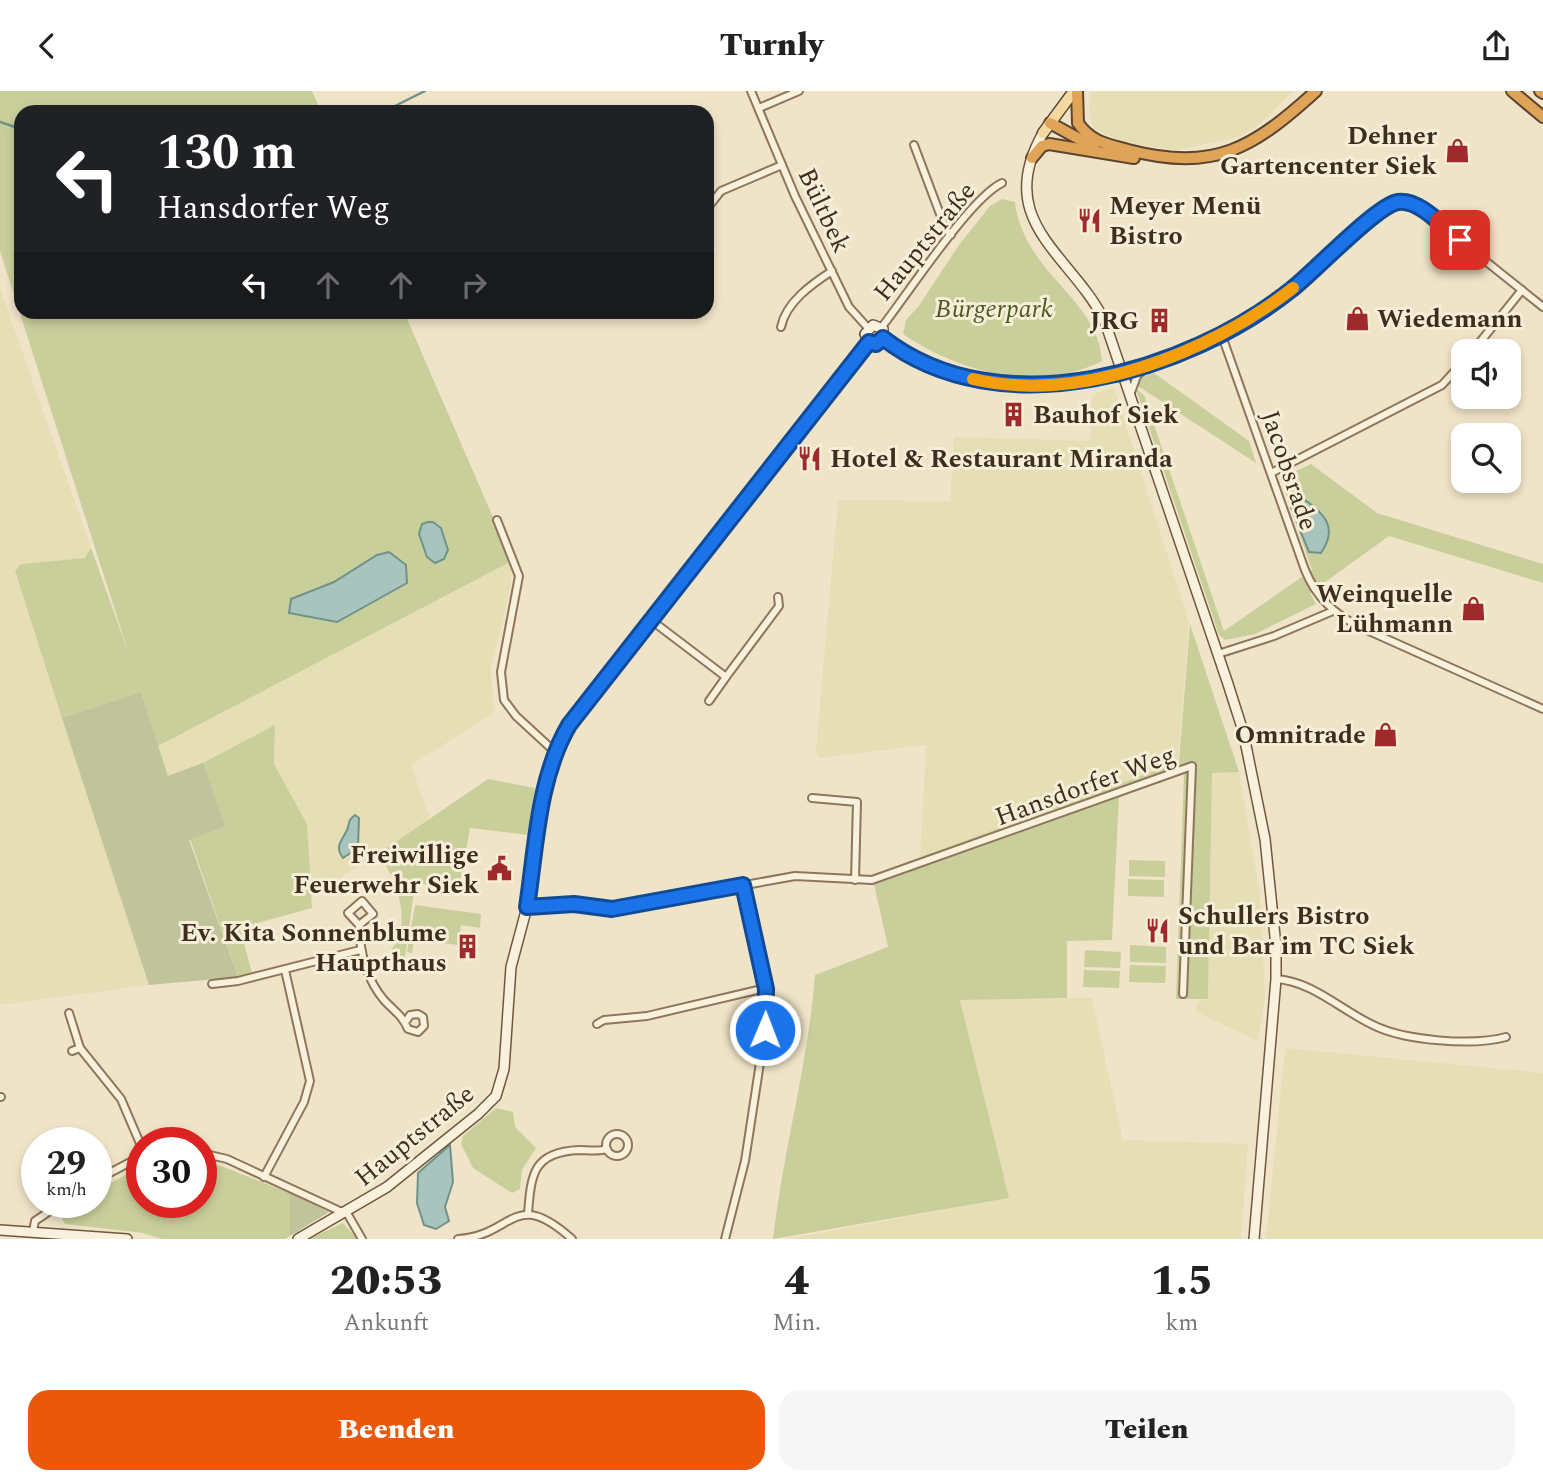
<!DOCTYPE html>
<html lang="de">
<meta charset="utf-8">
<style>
:root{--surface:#fff;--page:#f6f6f6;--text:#222;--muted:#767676;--accent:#ea580c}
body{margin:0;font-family:Spectral,serif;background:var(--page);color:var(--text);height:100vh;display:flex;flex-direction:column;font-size:26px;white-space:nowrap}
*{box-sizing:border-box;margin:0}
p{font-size:23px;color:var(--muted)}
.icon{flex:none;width:38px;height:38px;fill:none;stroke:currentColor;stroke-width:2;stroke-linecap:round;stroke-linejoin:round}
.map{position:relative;height:1148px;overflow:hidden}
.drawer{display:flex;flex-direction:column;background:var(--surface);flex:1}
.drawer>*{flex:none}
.hud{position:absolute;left:14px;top:14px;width:700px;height:214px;border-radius:21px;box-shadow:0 4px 10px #0003;background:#202124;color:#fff;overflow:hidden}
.fabs{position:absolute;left:1451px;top:248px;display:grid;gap:14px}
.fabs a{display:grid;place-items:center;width:70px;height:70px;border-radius:14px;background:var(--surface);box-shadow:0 4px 10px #0003;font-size:35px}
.speed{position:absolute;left:21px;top:1036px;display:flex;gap:14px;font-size:35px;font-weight:700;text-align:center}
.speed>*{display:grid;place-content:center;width:91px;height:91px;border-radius:50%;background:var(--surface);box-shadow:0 4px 10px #0003;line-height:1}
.speed small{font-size:18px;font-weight:400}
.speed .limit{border:10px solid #d22;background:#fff;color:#111}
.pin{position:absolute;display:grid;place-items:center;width:60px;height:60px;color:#fff;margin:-30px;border-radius:14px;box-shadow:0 4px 10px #0006}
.me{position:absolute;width:77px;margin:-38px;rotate:1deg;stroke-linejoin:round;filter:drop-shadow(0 0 5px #0008)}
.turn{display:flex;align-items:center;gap:24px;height:147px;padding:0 28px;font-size:32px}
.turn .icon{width:91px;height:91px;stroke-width:2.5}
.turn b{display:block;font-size:49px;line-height:60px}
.lanes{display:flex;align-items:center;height:66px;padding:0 28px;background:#0003;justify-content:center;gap:35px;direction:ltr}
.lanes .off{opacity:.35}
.eta{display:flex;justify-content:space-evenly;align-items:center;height:119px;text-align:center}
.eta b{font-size:42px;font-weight:800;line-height:49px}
.primary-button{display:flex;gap:14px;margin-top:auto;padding:14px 28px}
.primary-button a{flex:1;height:80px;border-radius:21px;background:var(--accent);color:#fff;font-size:28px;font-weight:800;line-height:80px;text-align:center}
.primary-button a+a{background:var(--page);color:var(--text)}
header{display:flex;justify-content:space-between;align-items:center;height:91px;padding:0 28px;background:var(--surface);font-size:32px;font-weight:800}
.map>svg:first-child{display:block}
.farmland{fill:#e6deb5;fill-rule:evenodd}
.green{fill:#c9cf9b}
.cemetery{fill:#bfc49a}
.water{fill:#a9c4bc;stroke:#6f938a;stroke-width:2}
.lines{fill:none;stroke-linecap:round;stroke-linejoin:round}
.stream{stroke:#6f938a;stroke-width:2.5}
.street-casing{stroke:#8d765c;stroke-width:10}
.secondary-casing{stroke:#6f573f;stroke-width:12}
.primary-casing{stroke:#5b4430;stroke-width:13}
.highway-casing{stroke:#5b4430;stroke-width:14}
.street{stroke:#faf1dc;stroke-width:6}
.secondary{stroke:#faf1dc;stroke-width:9}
.primary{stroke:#f3d9a0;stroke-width:10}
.highway{stroke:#e0a458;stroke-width:10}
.route-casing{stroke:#114b97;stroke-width:18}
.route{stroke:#1a73e8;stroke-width:12}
.slow{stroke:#f59e0b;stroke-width:12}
.labels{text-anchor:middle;stroke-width:6;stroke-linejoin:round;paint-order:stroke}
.poi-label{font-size:26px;font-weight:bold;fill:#3d2e20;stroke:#f7eed8;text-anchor:end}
.street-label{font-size:26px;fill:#3d2e20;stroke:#f7eed8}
.park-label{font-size:26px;font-style:italic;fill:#4d5a26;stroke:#f7eed8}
</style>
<header><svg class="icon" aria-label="back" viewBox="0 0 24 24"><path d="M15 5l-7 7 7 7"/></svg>Turnly<svg class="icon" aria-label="share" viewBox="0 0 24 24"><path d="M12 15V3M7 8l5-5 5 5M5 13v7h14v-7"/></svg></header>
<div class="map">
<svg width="1543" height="1148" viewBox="0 0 1543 1148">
<rect width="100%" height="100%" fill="#f0e4c8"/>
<!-- farmland -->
<g class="farmland">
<polygon points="1091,0 1294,0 1261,32 1238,46 1177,59 1126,52 1094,38 1089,23"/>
<polygon points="0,197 91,457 85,467 21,473 15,481 149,894 0,914"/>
<polygon points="1114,297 1189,531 1178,671 920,767 926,654 819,667 816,658 838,409 950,410 954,346 1090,350 1092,303"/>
<path d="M512,470L511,494L491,578L494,622L411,674L430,728L378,763L310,806L307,733L274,673L275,635L203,672L168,685L158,655ZM358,725L359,752L354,761L349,763L344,742Z"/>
<polygon points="1239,681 1260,804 1265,906 1258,950 1196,921 1197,911 1208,908 1212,682"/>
<polygon points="1092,907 1123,1049 1248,1053 1241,1148 787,1148 1008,1107 960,909"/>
<polygon points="1285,957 1543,982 1543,1148 1266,1148"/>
</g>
<!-- green -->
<g class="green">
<polygon points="0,0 312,0 321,21 21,21 21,220 404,221 512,470 158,655 141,601 62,627 15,480 21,473 85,467 91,457 129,563 0,160"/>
<path d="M1002,108L1015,111C1023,182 1099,208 1102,270C1037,303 959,281 903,243L906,229L918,216L959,154L990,115Z"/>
<polygon points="1154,282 1249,350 1256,372 1138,295 1141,287"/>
<polygon points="1136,298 1144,304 1224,540 1312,479 1284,398 1288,384 1311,373 1377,422 1543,473 1543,492 1389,445 1310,502 1316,513 1255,543 1225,549 1219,544"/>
<path d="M1190,533L1239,681L1212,682L1208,908H1176L1184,683L1119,706L1112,849L1067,850V907L960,909L1009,1107L773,1148C783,1059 808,974 815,884L888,856L872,784L1179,671Z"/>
<polygon points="275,634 274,673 307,733 312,817 240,837 252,882 238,886 168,685 203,672"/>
<path d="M488,688L535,697L529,744L470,737L461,788L453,796L415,792L404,874L380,869C417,844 400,792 378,763Z"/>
<polygon points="1129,769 1165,770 1165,786 1129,785"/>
<polygon points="1128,788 1164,789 1164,806 1128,805"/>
<polygon points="415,814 481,823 480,837 461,834 458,854 414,848 412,862 407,861"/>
<polygon points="1130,854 1166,856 1166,872 1130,871"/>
<polygon points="1085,859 1121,861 1120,877 1084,876"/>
<polygon points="1130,874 1166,875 1165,892 1129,891"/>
<polygon points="1084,879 1120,880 1119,897 1083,896"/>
<polygon points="496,1017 513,1021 515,1036 536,1057 522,1079 520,1098 512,1102 473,1077 461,1053 463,1045"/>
<polygon points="201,1071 221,1075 290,1102 290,1145 285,1148 161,1148 143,1142 65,1133 60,1125 79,1111 96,1111 96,1100 142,1075 142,1111 201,1111"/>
<polygon points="343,1132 357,1148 309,1148"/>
</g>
<!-- cemetery -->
<g class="cemetery">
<polygon points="141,601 168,685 203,672 225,735 189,749 238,886 149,894 62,627"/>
<polygon points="290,1102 329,1121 290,1145"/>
</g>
<!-- water -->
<g class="water">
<path d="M1301,406C1324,422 1339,436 1321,462L1309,461L1291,417L1293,408Z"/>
<polygon points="428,431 433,431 441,437 448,459 444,468 435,472 427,466 419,443 422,433"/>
<polygon points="389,461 406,474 407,492 337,531 289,522 291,508 334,491 377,464"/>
<path d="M355,724L359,727L358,757L343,767C334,755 342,750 347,739C350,732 347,730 355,724Z"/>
<polygon points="450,1054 453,1091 445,1116 449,1130 436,1138 424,1134 417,1112 418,1082"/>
</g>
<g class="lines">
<!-- stream -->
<g class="stream">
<polyline points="383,21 425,0"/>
<polyline points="0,31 21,38"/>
</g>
<defs>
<g id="street">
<polyline points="751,0 795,105 849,216 868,237"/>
<polyline points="759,17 799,0"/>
<polyline points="914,54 946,139 951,144"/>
<polyline points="710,114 721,100 782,74"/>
<path d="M781,236C786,211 812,193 832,180"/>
<path d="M881,237C908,203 969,108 1002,92"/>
<path d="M1222,245L1305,479C1316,506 1334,523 1360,536L1543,618"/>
<polyline points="1472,261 1522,199"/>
<path d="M1122,280C1178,263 1231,246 1278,210C1305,189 1372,118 1398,111L1418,116L1543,216"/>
<polyline points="1130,304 1137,285 1149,273"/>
<polyline points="1271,382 1442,294 1463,271"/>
<polyline points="497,429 519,485 501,581 504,609 516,625 554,660"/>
<polyline points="651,529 726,586 709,610"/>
<polyline points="1218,563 1274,545 1333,520"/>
<polyline points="726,586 779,515 778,506"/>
<polyline points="812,707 857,711 855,789"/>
<polyline points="527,816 574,813 612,818 795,785 872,789 1192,675 1183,903"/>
<path d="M359,834L348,822L362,810L373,823L359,834C360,862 366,888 384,909C395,921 402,924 408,938L418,941L424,935L423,926L418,923L410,924L407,929"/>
<path d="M1276,888C1312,890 1341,919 1373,934C1405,950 1473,955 1506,946"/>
<polyline points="212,893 238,890 360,859"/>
<polyline points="69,922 80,957"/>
<polyline points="597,933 604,929 647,925 766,897"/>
<polyline points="72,960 80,957 121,1008 142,1057"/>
<polyline points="0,1006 1,1006"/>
<circle cx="617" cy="1054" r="11"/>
<polyline points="201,1062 227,1068 344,1122"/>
<polyline points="264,1086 304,1011 310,990 285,879"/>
<polyline points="96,1089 142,1065"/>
<polyline points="347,1122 362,1148"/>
<path d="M528,1123C531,1083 533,1061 579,1059C588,1059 598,1061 607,1058"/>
<polyline points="33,1140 35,1130 63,1111"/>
<path d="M458,1148C514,1145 513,1095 572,1148"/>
<polyline points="725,1148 745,1070 765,939 766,897 743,794"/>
</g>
<g id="secondary">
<path d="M1043,42C992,132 1073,164 1105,231L1227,590L1243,640L1265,748L1276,855V888L1254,1148"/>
<path d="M883,247C951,299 1043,303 1122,280"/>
<polyline points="869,251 865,243 873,234 883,238 883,247"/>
<polyline points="0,1139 127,1148"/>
<polyline points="298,1148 387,1096 478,1023 496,1005 504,978 511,876 527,816 545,700 554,660 581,619 869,251"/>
</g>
<polyline id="primary" points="1043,42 1074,0"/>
<g id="highway">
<path d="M1077,0L1078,32C1091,51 1107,53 1128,59C1215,81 1252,58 1316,0"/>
<polyline points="1512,0 1543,26"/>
<polyline points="1540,0 1543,2"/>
<polyline points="1050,32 1094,56"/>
<polyline points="1032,67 1042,55 1049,53 1134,67"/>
</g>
</defs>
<!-- street casing -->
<use href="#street" class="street-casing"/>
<!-- secondary casing -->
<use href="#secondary" class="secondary-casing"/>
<!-- primary casing -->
<use href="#primary" class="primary-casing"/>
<!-- highway casing -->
<use href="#highway" class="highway-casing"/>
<!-- street -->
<use href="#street" class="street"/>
<!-- secondary -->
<use href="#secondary" class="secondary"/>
<!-- primary -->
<use href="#primary" class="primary"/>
<!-- highway -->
<use href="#highway" class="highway"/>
</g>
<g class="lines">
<defs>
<path id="route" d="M765,939L766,898L743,794L612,818L574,813L527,816C536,756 538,687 569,634L869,251L876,253L883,247C1000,338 1188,281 1292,198C1313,182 1377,114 1398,111C1420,108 1444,137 1460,149"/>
</defs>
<!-- route casing -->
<use href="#route" class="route-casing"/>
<!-- route -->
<use href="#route" class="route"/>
<!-- slow -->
<path class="slow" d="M973,288C1080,313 1210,262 1293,197"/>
</g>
<!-- icons -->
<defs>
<symbol id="shop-bare" viewBox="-9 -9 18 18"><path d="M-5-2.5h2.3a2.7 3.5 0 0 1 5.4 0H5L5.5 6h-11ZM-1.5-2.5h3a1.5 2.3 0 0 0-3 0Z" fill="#9e2a2b" stroke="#f7eed8" stroke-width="2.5" paint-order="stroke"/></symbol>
<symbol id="restaurant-bare" viewBox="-9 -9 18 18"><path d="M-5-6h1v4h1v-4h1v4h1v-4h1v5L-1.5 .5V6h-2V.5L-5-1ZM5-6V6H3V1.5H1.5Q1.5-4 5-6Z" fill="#9e2a2b" stroke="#f7eed8" stroke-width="2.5" paint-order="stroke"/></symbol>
<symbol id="building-bare" viewBox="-9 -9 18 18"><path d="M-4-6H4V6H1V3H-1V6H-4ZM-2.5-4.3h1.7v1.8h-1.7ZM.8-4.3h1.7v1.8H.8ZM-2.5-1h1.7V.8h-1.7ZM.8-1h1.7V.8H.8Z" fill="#9e2a2b" stroke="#f7eed8" stroke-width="2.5" paint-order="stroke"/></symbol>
<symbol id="civic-bare" viewBox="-9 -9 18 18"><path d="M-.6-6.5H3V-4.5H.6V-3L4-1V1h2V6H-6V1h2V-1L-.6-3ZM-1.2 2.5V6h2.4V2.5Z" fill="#9e2a2b" stroke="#f7eed8" stroke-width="2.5" paint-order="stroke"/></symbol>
</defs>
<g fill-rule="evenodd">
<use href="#shop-bare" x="1440" y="42" width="35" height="35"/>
<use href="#restaurant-bare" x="1072" y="112" width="35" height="35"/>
<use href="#shop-bare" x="1340" y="210" width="35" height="35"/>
<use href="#building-bare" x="1142" y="212" width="35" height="35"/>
<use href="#building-bare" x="996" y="306" width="35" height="35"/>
<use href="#restaurant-bare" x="792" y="350" width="35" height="35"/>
<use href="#shop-bare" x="1456" y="500" width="35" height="35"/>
<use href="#shop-bare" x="1368" y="626" width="35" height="35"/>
<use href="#civic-bare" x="482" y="760" width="35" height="35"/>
<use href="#restaurant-bare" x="1140" y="822" width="35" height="35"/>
<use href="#building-bare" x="450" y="838" width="35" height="35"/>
</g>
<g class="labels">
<!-- poi labels -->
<g class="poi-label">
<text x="1437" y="53">Dehner<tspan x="1437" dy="30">Gartencenter Siek</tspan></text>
<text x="1109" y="123" text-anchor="start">Meyer Menü<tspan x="1109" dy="30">Bistro</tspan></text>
<text x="1377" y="236" text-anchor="start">Wiedemann</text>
<text x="1139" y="238">JRG</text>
<text x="1033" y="332" text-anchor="start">Bauhof Siek</text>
<text x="830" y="376" text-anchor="start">Hotel &amp; Restaurant Miranda</text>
<text x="1453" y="511">Weinquelle<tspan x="1453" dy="30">Lühmann</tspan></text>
<text x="1366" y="652">Omnitrade</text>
<text x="479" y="772">Freiwillige<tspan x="479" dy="30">Feuerwehr Siek</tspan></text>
<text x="1178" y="833" text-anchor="start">Schullers Bistro<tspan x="1178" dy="30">und Bar im TC Siek</tspan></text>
<text x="447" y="850">Ev. Kita Sonnenblume<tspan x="447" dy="30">Haupthaus</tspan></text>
</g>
<!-- street labels -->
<g class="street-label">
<text transform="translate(825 119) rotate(65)" y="9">Bültbek</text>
<text transform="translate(924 150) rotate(-51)" y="9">Hauptstraße</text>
<text transform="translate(1290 379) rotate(71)" y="9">Jacobsrade</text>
<text transform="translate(1085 694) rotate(-20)" y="9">Hansdorfer Weg</text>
<text transform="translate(414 1044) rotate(-39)" y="9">Hauptstraße</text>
</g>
<!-- park labels -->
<g class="park-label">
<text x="994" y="226">Bürgerpark</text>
</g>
</g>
</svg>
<div class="fabs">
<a><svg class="icon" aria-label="sound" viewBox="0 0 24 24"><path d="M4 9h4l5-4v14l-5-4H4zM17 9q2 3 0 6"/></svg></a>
<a><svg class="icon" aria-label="search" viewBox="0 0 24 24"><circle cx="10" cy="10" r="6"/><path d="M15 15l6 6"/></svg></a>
</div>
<div class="speed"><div>29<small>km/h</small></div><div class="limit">30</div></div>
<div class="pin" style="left:1460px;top:149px;background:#d93025"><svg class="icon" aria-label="arrive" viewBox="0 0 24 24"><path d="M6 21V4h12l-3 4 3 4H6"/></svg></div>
<svg class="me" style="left:765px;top:939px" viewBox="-20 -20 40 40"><circle r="17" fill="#1a73e8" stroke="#fff" stroke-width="3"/><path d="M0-11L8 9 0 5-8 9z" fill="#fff"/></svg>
<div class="hud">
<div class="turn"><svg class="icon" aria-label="left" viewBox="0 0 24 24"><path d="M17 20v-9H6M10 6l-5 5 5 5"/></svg><div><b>130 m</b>Hansdorfer Weg</div></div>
<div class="lanes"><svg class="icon" aria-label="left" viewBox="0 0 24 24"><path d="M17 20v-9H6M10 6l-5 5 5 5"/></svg><svg class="icon off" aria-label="ahead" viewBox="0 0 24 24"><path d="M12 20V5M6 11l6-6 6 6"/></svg><svg class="icon off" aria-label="ahead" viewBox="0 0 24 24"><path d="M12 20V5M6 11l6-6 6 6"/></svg><svg class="icon off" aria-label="right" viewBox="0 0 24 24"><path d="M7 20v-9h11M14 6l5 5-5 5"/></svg></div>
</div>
</div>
<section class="drawer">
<div class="eta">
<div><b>20:53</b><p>Ankunft</p></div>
<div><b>4</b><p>Min.</p></div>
<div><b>1.5</b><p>km</p></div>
</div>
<div class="primary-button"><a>Beenden</a><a>Teilen</a></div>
</section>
